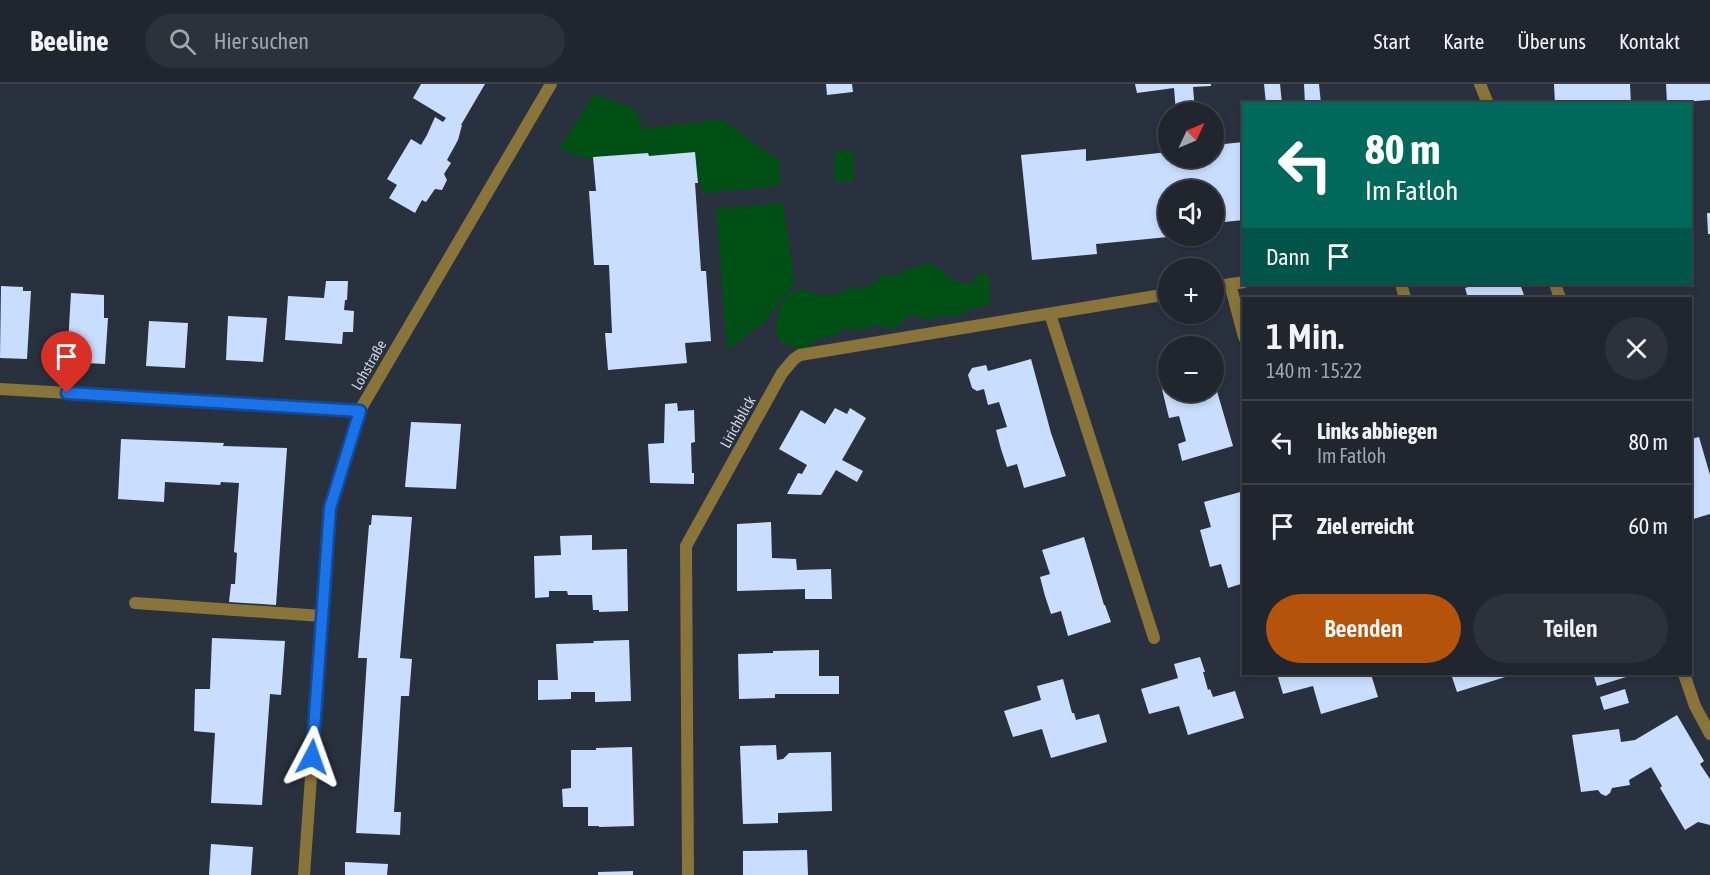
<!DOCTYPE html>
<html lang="de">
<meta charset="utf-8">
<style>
:root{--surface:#20252e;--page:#2d313a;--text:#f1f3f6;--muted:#a2a5aa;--line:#3d424a;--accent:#b45309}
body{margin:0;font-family:"Asap Condensed",sans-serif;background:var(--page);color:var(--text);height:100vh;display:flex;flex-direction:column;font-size:22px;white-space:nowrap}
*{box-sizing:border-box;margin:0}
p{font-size:20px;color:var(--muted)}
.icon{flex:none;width:33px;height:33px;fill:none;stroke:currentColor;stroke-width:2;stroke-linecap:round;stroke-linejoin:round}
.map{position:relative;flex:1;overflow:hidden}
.sheet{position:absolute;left:1242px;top:213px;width:450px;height:378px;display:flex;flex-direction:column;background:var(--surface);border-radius:0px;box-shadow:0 3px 9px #0003,0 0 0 2px var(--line)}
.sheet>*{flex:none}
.top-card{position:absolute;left:1242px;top:18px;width:450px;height:183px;border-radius:0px;box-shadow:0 3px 9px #0003,0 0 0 2px var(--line);background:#00695c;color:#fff;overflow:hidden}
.needle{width:39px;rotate:46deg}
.buttons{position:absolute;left:1158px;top:18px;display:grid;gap:12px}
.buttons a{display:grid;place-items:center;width:66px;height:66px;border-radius:50%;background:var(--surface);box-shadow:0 3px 9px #0003,0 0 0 2px var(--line);font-size:30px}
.pin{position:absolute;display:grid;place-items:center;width:51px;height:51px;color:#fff;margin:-62px -26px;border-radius:50% 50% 50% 0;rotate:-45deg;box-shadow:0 0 6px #0007}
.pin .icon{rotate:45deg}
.me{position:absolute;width:66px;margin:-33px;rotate:4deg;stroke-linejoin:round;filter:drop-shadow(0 0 4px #0008)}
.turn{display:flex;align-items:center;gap:21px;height:126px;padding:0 24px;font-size:27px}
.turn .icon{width:78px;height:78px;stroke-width:2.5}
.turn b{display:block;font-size:42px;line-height:51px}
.then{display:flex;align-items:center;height:57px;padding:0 24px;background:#0003;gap:12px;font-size:22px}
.round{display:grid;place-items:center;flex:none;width:63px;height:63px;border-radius:32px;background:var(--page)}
.headline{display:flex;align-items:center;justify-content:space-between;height:102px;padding:0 24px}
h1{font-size:36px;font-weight:600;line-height:45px}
.action{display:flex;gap:12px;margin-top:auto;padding:12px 24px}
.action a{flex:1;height:69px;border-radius:36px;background:var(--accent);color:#fff;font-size:24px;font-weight:600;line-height:69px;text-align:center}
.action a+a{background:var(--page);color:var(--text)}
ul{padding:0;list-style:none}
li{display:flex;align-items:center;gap:18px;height:84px;padding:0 24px;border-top:2px solid var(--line)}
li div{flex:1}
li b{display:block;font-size:22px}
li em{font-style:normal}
header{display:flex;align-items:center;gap:36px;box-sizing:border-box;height:84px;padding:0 30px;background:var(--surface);border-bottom:2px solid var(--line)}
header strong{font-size:28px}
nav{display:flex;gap:33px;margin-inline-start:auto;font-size:21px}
.search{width:420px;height:54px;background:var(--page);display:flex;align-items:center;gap:15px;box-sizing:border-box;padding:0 21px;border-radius:33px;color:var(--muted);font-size:22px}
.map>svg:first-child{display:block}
.green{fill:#004f15}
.building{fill:#c9defe}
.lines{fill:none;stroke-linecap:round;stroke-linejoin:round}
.lane{stroke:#897539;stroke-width:12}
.street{stroke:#897539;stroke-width:12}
.route-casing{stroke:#114b97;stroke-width:15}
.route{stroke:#1a73e8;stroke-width:10}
.labels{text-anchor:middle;stroke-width:6;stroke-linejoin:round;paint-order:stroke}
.street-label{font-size:15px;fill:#ced3db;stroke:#2a313e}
</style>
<header>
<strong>Beeline</strong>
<div class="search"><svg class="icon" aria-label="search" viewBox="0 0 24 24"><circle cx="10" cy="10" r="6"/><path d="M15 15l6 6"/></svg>Hier suchen</div>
<nav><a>Start</a><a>Karte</a><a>Über uns</a><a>Kontakt</a></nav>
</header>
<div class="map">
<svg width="1710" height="791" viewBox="0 0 1710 791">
<rect width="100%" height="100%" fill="#2a313e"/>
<!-- green -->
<g class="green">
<polygon points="594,10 635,25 641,37 641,45 722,35 779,77 780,102 702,109 700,96 695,95 692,71 587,75 559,65"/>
<polygon points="853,66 854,97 835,98 834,67"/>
<polygon points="783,119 795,198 775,225 761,242 757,243 727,267 716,125"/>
<path d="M926,179C937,179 940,184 947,192C953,197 964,200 971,200L977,191L985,189L989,192C989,204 993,211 987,222L971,225L954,233L941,232L929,236L919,234L911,230L895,244H885L877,241L859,247L851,245H843L834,252L819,254L804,266L786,261L777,252C775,236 779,224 787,210L806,205L823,212L837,210L853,203L861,205L868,203L884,191H898L910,184Z"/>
</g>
<!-- building -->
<g class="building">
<polygon points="421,0 485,0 461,41 462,41 458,56 447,76 451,79 444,90 447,96 442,106 435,105 426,118 422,116 415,129 389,114 397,101 387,95 411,55 421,61 427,51 435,33 443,38 446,34 413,14"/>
<polygon points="826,0 852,0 853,8 827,11"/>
<polygon points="1135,0 1211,0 1211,2 1193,3 1195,28 1176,28 1174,4 1137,9"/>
<polygon points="1264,0 1280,0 1282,20 1266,20"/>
<polygon points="1304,0 1319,0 1321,20 1305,20"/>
<polygon points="1554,0 1630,0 1631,20 1555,20"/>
<polygon points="1666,0 1710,0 1710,16 1667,19"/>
<polygon points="1244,58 1244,136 1214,139 1214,106 1168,106 1168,153 1096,160 1097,170 1032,176 1021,71 1086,65 1086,77 1168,68 1168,74 1214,74 1214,61"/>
<polygon points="695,68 698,99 695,99 701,187 706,187 711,257 685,259 687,279 608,286 605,249 612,249 609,181 594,181 589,107 596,107 593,73 648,69 649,72"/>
<polygon points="1707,129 1710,129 1710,150 1708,150"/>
<polygon points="1184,152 1204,152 1200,157 1194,158 1188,157"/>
<polygon points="326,197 348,197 347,216 345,216 344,226 354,227 353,248 343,248 342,260 285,256 288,212 324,214"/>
<polygon points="1478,200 1520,200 1525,214 1468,214 1465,204"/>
<polygon points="1,202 23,203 23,207 31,207 27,275 0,274"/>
<polygon points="71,209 104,211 104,234 108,234 105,280 67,278"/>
<polygon points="228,232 267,234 263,278 226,276"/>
<polygon points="149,237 188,239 185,284 146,282"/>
<polygon points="1205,258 1206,262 1190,262"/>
<polygon points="1168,268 1168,290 1162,270"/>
<polygon points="1031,275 1051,349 1066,392 1024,404 1017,380 1007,383 1001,365 996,346 1007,343 999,318 988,321 984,305 977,307 972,304 968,291 972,284 986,281 988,287"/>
<polygon points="1168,295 1168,308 1214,308 1214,297 1233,362 1182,377 1178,360 1186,357 1179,332 1169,334 1160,297"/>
<polygon points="677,319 678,327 694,326 695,358 691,359 692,389 694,389 694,400 650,399 648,360 664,359 665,320"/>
<polygon points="835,324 847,330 850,324 866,334 842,376 863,387 857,398 836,386 821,411 787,410 798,389 802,390 807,381 779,365 801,326 825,340"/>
<polygon points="411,338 461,340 456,405 405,403"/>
<polygon points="1699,353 1710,391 1710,430 1690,436 1690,355"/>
<polygon points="121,355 224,359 223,362 287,364 276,521 229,518 231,500 235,500 237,469 234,468 239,399 221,398 220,401 165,398 164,418 118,415"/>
<polygon points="1244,407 1244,499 1228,504 1221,480 1210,483 1200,446 1211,443 1204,418"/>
<polygon points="372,431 412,433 400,574 412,575 409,612 401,612 394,728 401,728 400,751 356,749 367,574 358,574 369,441 371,441"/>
<polygon points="771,438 772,474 796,475 797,486 831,485 832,515 805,515 805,505 737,507 737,440"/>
<polygon points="592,451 592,466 627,465 628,527 599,528 599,526 593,526 592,511 568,511 567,507 549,507 549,513 535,514 534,472 561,471 560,452"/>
<polygon points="1084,453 1104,521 1105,521 1111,538 1068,552 1061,527 1051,530 1045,512 1040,493 1050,490 1042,466"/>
<polygon points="212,554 285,557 281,611 270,610 262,721 211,719 215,649 194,647 195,605 210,605"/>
<polygon points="629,556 631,617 595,618 595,608 571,608 571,615 538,616 538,596 558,596 556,560 594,559 593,557"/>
<polygon points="819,566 819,592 839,592 839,610 775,610 775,614 739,615 738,570 773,569 773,567"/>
<polygon points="1200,573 1205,588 1203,588 1208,606 1210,605 1213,613 1235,607 1244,634 1188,651 1179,622 1149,630 1141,605 1178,594 1174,580"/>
<polygon points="1277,590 1346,590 1347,592 1355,590 1371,590 1378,613 1321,630 1313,602 1283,610"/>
<polygon points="1451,590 1515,590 1457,608"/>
<polygon points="1593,590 1636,590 1597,602"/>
<polygon points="1063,595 1072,629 1074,629 1076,636 1099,630 1107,658 1051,674 1042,645 1013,653 1004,627 1041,616 1037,602"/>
<polygon points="1625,605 1629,619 1604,626 1600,613"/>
<polygon points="1677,631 1704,677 1700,680 1710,695 1710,741 1698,738 1685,746 1660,704 1662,702 1651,683 1629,696 1630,701 1612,704 1610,709 1606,712 1601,710 1598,706 1581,708 1572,651 1619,645 1621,658 1635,656"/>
<polygon points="776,661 777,676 783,675 789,669 831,668 832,727 778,729 778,739 743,740 740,662"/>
<polygon points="632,663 634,742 599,743 599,742 588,742 588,723 563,723 562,705 571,704 571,666 596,666 596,664"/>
<polygon points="211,760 253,763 251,791 209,791"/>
<polygon points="807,766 808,791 743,791 743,767"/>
<polygon points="345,778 388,780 387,791 345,791"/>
<polygon points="633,787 633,791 598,791 598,788"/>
</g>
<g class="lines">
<!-- lane -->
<g class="lane">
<polyline points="1230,200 1244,253"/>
<polyline points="1401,200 1405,214"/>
<polyline points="1050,230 1154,554"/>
<polyline points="135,519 322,532"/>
</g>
<!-- street -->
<g class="street">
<polyline points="1480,0 1488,20"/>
<polyline points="1555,200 1560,214"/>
<polyline points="1214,203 1244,198"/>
<polyline points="0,305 360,326"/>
<polyline points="1684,590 1695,622 1710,650"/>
<polyline points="304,791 330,425 360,326 551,0"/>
<polyline points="688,791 686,462 782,289 794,275 800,271 1168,210"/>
</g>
</g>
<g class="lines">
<defs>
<polyline id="route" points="67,309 360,327 330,424 312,673"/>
</defs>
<!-- route casing -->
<use href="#route" class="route-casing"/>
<!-- route -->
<use href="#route" class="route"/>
</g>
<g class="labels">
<!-- street labels -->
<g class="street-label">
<text transform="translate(369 281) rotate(-60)" y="5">Lohstraße</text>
<text transform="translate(738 338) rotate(-61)" y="5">Lirichblick</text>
</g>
</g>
</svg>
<div class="buttons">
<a><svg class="needle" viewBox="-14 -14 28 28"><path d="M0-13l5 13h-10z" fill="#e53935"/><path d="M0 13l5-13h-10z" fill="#a2a5aa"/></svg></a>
<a><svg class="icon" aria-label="sound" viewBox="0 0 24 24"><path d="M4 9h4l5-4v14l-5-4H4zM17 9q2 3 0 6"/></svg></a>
<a>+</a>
<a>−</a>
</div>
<div class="pin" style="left:67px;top:309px;background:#d93025"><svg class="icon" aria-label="arrive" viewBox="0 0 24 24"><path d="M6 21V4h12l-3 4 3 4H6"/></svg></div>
<svg class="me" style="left:312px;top:673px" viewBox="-20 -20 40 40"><path d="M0-17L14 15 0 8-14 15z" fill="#1a73e8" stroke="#fff" stroke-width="4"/></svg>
<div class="top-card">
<div class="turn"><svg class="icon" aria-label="left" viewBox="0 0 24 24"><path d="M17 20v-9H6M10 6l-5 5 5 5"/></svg><div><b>80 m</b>Im Fatloh</div></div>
<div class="then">Dann<svg class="icon" aria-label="arrive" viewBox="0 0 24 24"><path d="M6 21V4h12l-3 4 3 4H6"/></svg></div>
</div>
<section class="sheet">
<div class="headline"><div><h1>1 Min.</h1><p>140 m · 15:22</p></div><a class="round"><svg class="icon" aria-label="close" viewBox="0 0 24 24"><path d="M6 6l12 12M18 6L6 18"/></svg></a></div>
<ul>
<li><svg class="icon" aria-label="left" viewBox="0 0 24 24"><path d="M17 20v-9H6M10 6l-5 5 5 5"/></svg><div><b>Links abbiegen</b><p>Im Fatloh</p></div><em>80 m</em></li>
<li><svg class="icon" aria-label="arrive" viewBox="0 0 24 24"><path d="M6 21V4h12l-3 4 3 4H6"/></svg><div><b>Ziel erreicht</b></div><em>60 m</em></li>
</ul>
<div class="action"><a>Beenden</a><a>Teilen</a></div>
</section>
</div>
